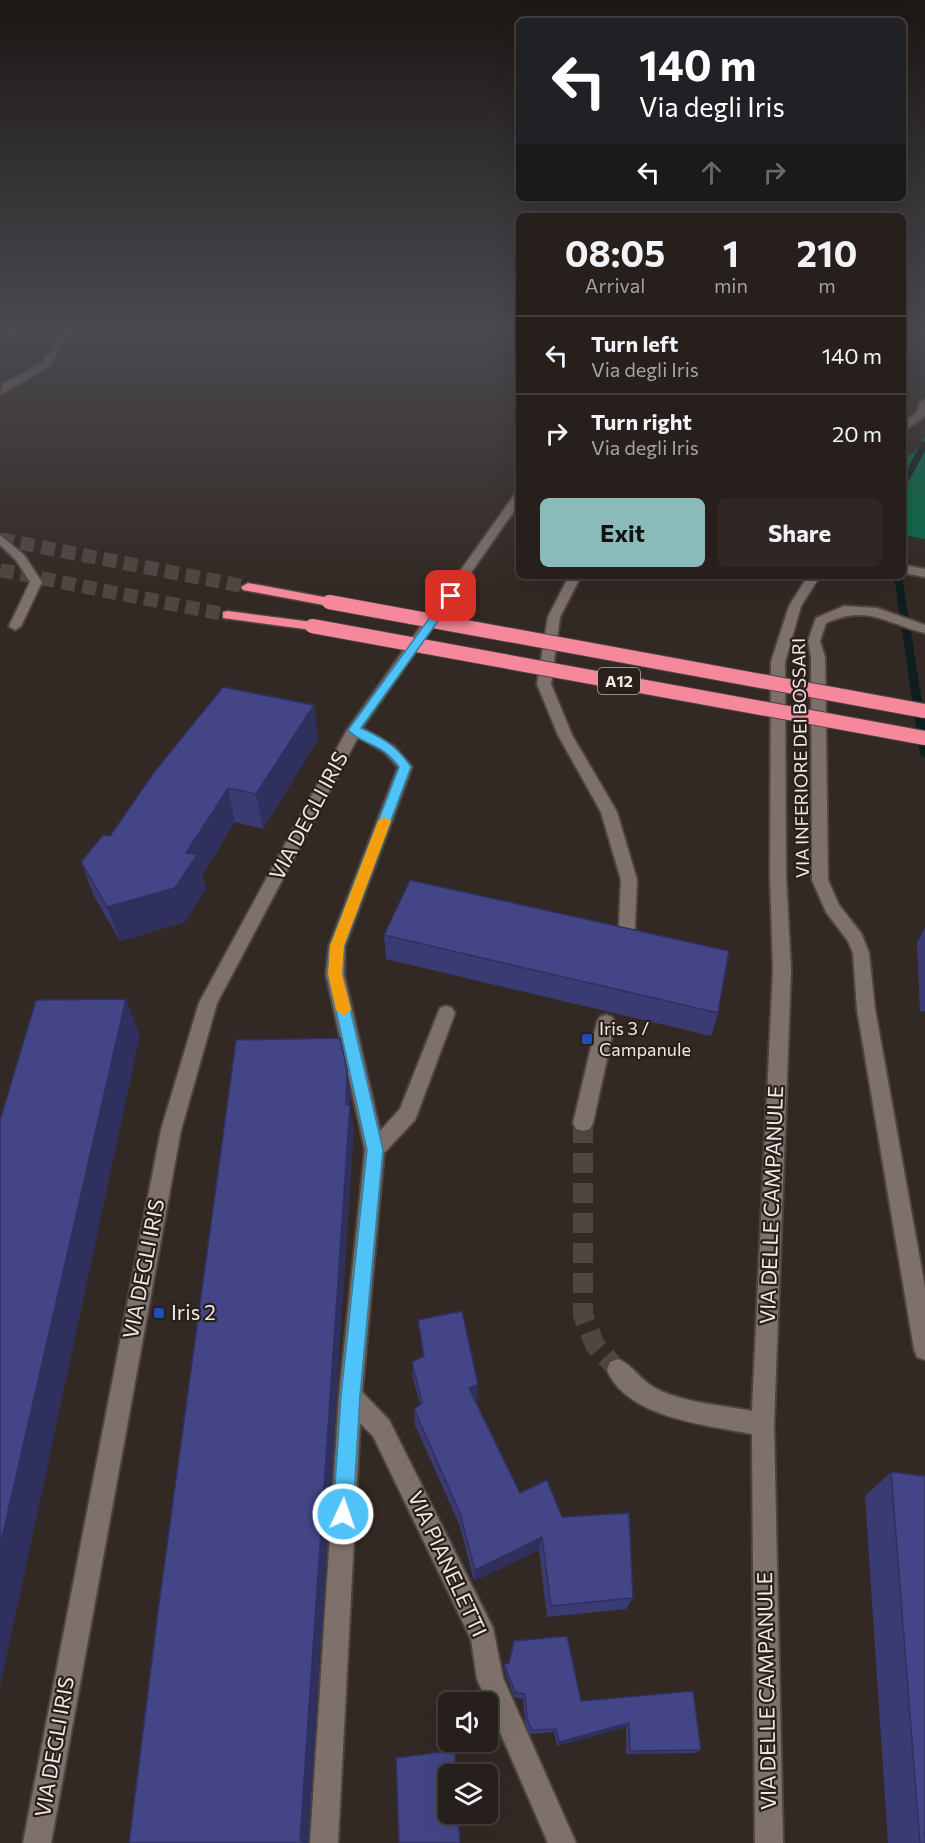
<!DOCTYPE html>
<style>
:root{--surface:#261f1b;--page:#2e2724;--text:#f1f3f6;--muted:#a4a2a3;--line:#423d3a;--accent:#8bbbb9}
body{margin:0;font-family:Commissioner,sans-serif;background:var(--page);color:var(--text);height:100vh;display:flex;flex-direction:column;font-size:22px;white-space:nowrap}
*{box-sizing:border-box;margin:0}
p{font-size:20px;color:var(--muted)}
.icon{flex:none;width:33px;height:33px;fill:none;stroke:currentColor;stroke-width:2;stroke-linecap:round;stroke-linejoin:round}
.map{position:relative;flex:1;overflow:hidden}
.side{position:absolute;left:516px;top:213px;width:390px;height:366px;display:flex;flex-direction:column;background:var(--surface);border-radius:9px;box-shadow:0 6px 24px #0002,0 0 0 2px var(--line)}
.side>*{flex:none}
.banner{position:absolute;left:516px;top:18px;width:390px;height:183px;border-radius:9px;box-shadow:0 6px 24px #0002,0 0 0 2px var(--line);background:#202124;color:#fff;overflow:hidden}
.buttons{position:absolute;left:438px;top:1692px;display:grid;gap:12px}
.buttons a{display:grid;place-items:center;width:60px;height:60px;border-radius:9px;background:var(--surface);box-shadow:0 6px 24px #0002,0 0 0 2px var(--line);font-size:30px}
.pin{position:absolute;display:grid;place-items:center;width:51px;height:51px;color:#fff;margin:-26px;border-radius:12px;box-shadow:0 3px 9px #0006}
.me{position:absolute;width:66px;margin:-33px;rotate:3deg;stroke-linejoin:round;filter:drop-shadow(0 0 4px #0008)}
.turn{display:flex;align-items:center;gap:21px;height:126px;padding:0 24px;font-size:27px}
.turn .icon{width:78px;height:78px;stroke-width:2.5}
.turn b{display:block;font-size:42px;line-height:51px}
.lanes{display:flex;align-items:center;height:57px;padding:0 24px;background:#0003;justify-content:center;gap:30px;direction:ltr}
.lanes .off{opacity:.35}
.eta{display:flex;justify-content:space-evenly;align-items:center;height:102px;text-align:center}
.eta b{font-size:36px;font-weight:700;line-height:42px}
.primary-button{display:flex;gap:12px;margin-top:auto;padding:12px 24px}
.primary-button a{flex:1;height:69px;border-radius:9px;background:var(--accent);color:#111;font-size:24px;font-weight:700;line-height:69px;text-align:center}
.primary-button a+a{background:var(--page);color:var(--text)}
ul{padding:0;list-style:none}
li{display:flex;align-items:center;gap:18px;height:78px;padding:0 24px;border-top:2px solid var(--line)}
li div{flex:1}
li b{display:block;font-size:22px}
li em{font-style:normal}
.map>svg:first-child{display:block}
.forest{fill:#04704b}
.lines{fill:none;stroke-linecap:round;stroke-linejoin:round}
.stream{fill:#0e1e1f;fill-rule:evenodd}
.minor-tunnel{stroke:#4f4641;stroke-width:20;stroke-dasharray:20 10;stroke-linecap:butt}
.motorway-tunnel{stroke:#4f4641;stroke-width:14;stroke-dasharray:14 7;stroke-linecap:butt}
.minor-casing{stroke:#4e4541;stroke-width:4}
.motorway-casing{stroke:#4e4541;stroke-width:3}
.minor{fill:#7e716c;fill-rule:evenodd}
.motorway{fill:#f5889b;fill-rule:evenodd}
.motorway-bridge-casing{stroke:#4e4541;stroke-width:16;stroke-linecap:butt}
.motorway-bridge{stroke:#f5889b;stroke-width:14}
.wall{fill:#3a3b73}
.shaded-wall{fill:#30305e}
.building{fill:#444586;stroke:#30305e;stroke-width:1.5}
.route{fill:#4fc3f7;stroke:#337fa1;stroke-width:1.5}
.slow{fill:#f59e0b}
.transit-dot{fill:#1a4fb4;stroke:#291f1b;stroke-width:2}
.labels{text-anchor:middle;stroke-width:4.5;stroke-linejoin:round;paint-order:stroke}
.shield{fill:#291f1b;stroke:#b4aca8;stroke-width:1.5}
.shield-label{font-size:16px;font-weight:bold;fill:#efe8e5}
.street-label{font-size:18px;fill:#efe8e5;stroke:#291f1b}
.poi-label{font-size:18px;fill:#efe8e5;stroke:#291f1b;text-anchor:start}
.near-street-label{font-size:21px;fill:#efe8e5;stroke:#291f1b}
.near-poi-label{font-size:21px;fill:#efe8e5;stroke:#291f1b;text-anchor:start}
</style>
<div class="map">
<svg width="925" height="1843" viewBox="0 0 925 1843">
<rect width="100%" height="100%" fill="#332924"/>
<!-- forest -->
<polygon class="forest" points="925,436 925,539 903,535 903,460 919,448"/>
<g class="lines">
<!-- stream -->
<g class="stream">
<polygon points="922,442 925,442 925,451 907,484 903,486 903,477"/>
<polygon points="894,576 902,576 925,721 925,758 920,755"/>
</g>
<!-- minor-tunnel -->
<polyline class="minor-tunnel" points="583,1123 583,1315 595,1345 618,1370"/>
<!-- motorway-tunnel -->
<g class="motorway-tunnel">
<polyline points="0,539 248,587"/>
<polyline points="0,570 228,615"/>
</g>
<defs>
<g id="minor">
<polygon points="18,330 30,330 0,342 0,336"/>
<polygon points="64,330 72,330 48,367 0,395 3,384 42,363"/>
<polygon points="925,399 925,416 903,432 903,424 917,412 920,402"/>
<polygon points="519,493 519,504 362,728 394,746 412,767 345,946 344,974 380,1131 400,1109 440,1008 446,1006 452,1008 455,1013 415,1120 384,1153 362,1392 389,1420 493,1628 503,1678 576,1843 548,1843 477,1679 471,1639 373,1436 360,1423 338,1843 310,1843 339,1396 365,1150 326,974 329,946 398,767 384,752 358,737 217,1003 181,1130 51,1843 23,1843 161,1130 199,1003 347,730 515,494"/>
<polygon points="0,535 24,555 42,582 21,626 15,630 9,626 30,582 16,560 0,545"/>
<polygon points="903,565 925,569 925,577 903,573"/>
<polygon points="569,576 581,576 560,617 551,684 572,735 617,812 637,880 634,945 632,950 620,950 618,945 621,880 601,812 558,735 537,684 548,617"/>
<path d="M808,576H820L801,606L785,662L786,876L791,970L774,1425L783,1843H755L752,1434C707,1425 627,1418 607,1370L610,1362L618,1359C633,1365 641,1381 655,1388C683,1403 722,1405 752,1411L773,970L770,876L771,662L789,606Z"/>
<path d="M844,606L877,608L925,625V633C885,623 868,604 826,623L820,641L825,657L828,880L839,905L861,933L869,953L875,1009L925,1288V1360L917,1357L914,1349L857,1009L853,953L848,941L826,912L812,880L811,657L808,641L816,618Z"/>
<polygon points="606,1015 612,1017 615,1022 593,1123 590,1129 583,1131 576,1129 573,1123 597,1022 600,1017"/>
</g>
<g id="motorway">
<polygon points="248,583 329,598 336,602 329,606 243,590 241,587"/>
<polygon points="228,611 312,622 319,626 312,630 223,618 223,612"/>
</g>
</defs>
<!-- minor casing -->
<use href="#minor" class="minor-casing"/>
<!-- motorway casing -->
<use href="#motorway" class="motorway-casing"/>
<!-- minor -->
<use href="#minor" class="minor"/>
<!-- motorway -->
<use href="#motorway" class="motorway"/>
<defs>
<g id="motorway-bridge">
<polyline points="329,602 925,711"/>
<polyline points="312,626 925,738"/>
</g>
</defs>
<!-- motorway-bridge casing -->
<use href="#motorway-bridge" class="motorway-bridge-casing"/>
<!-- motorway-bridge -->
<use href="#motorway-bridge" class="motorway-bridge"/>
</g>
<!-- wall -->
<g class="wall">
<polygon points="314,705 318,739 263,829 235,822 202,875 206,889 185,922 120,941 94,896 81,862 110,836"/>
<polygon points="925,927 925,1012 920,1011 917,943"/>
<polygon points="384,935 718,1013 711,1036 386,959"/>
<polygon points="418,1320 477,1401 476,1402 520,1493 562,1517 633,1598 626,1609 547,1617 539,1550 474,1581 460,1526 415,1425 414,1409 420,1404 413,1379 412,1362 423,1357"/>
<polygon points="891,1472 925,1843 888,1843 865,1496"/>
<polygon points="504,1664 581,1701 701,1750 695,1753 626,1754 626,1727 557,1746 554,1732 530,1734 525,1723 523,1699 514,1697 504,1669"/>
</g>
<!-- shaded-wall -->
<g class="shaded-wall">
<polygon points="314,705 318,739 263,829 256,794"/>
<polygon points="228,788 235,822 202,875 206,889 185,922 120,941 107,907 186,853"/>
<polygon points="126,999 140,1035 0,1687 0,1546"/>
<polygon points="347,1070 351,1095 350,1107 350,1105 354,1130 308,1843 307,1843 300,1840 346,1105"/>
<polygon points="478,1384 477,1401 469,1404 469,1388"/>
<polygon points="542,1537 539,1550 474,1581 475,1570"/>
<polygon points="629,1723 626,1727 557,1746 559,1742"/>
</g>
<!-- building -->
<g class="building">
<polygon points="223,687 314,705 256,794 228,788 186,853 197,855 175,888 107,907 81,862 103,835 110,836 155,771"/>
<polygon points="410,880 729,951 718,1013 384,935"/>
<polygon points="126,999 0,1546 0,1120 36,1000"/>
<polygon points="340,1038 347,1070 346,1105 350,1105 300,1840 307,1843 129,1843 158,1611 236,1040"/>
<polygon points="462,1311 478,1384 469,1388 520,1493 547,1480 562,1517 629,1513 633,1598 551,1606 542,1537 475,1570 460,1513 414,1409 422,1403 412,1362 424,1356 418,1320"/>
<polygon points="891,1472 925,1476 925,1843 920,1843"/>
<polygon points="567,1636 581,1701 693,1691 701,1750 630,1751 629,1723 559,1742 556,1729 532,1730 527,1719 525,1694 515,1692 504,1664 509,1663 514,1641"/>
<polygon points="455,1750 456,1774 448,1774 448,1814 458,1814 460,1843 399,1843 396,1758"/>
</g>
<!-- sky -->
<linearGradient id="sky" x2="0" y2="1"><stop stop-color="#1c1714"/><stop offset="0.56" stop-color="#4a4950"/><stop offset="1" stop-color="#4a4950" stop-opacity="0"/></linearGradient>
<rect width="925" height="588" fill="url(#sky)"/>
<!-- route -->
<path class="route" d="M447,594L456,596L361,728C383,738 398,747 411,767L344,946L342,974L383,1150L360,1396L353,1514L350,1521L343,1523L336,1521L333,1514L341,1396L367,1150L328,974L330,946L399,767C383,743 364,746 348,730Z"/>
<!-- slow -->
<polygon class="slow" points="384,817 391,821 344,946 342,974 351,1010 344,1016 336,1010 328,974 330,946 378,821"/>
<!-- markers -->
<g class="transit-dot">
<rect x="581" y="1033" width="12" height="12" rx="3"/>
<rect x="153" y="1307" width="12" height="12" rx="3"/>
</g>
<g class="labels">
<!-- shield labels -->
<rect class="shield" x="598" y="668" width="42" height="26" rx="4.5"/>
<g class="shield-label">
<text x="619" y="687">A12</text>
</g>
<!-- street labels -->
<g class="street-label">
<text transform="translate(801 758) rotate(-91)" y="6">VIA INFERIORE DEI BOSSARI</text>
</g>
<!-- poi labels -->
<g class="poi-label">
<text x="599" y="1035">Iris 3 /<tspan x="599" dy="21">Campanule</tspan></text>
</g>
<!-- near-street labels -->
<g class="near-street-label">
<text transform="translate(309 816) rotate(-62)" y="7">VIA DEGLI IRIS</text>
<text transform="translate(772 1205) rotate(-88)" y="7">VIA DELLE CAMPANULE</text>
<text transform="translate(144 1269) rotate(-79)" y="7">VIA DEGLI IRIS</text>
<text transform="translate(447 1564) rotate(65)" y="7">VIA PIANELETTI</text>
<text transform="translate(767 1691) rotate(-91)" y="7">VIA DELLE CAMPANULE</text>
<text transform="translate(55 1747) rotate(-80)" y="7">VIA DEGLI IRIS</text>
</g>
<!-- near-poi labels -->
<g class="near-poi-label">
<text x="171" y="1320">Iris 2</text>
</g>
</g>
</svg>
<div class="buttons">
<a><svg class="icon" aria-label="sound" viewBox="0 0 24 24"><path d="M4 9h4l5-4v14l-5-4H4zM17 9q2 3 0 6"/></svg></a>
<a><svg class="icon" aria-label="layers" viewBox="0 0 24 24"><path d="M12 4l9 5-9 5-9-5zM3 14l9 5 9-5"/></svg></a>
</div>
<div class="pin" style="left:451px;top:596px;background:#d93025"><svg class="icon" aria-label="arrive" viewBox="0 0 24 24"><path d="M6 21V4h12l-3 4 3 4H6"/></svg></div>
<svg class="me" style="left:343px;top:1514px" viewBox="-20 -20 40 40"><circle r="17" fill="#4fc3f7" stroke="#fff" stroke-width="3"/><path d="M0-11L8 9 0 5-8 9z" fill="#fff"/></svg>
<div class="banner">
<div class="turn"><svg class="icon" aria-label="left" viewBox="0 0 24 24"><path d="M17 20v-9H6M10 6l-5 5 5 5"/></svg><div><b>140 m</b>Via degli Iris</div></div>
<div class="lanes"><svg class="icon" aria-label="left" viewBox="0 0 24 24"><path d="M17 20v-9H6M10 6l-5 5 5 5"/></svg><svg class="icon off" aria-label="ahead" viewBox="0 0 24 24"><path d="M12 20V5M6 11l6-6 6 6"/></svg><svg class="icon off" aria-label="right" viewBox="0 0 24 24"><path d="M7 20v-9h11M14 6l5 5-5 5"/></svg></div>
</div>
<section class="side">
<div class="eta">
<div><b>08:05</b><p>Arrival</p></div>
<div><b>1</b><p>min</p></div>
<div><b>210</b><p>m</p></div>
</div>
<ul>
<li><svg class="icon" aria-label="left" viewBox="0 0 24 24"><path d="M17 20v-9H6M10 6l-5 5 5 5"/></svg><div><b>Turn left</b><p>Via degli Iris</p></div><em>140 m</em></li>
<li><svg class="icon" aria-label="right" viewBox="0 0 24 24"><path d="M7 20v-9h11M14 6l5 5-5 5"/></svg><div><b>Turn right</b><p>Via degli Iris</p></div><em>20 m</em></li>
</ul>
<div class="primary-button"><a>Exit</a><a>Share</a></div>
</section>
</div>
